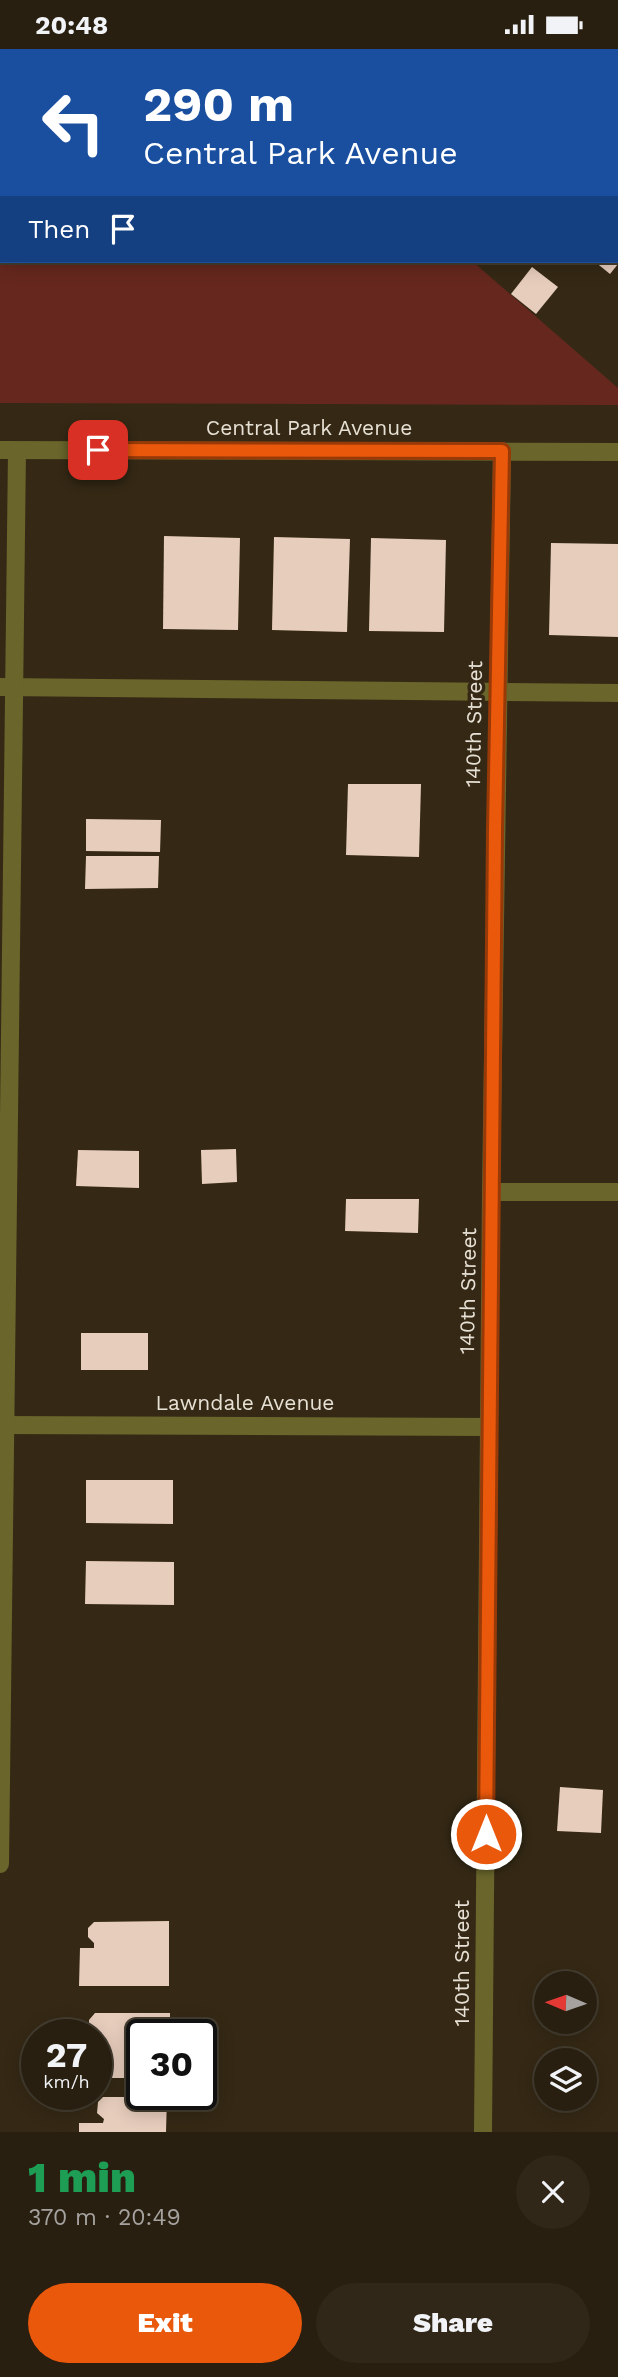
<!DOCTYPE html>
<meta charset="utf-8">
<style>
:root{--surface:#281f10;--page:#302719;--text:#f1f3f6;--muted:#a5a29f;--line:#443d30;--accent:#ea580c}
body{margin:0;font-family:"Work Sans",sans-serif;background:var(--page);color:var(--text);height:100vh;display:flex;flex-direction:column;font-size:26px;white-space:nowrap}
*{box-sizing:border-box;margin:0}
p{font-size:23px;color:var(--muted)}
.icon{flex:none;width:38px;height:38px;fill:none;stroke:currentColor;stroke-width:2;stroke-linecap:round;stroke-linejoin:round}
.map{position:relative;height:2083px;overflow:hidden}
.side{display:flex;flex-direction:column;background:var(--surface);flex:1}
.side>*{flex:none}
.hud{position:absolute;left:0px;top:0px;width:620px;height:214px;box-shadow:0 4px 18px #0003,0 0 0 2px var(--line);background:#1a4fa0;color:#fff;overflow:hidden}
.needle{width:46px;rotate:272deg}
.fabs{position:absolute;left:534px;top:1922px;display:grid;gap:14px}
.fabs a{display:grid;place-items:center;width:63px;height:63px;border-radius:50%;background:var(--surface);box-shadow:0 4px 18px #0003,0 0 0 2px var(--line);font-size:35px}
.speed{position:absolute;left:21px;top:1970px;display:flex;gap:14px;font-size:35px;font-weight:700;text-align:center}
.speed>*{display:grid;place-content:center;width:91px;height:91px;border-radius:50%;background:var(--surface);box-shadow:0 4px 18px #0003,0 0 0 2px var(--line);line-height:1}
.speed small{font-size:18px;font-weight:400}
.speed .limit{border:4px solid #111;border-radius:10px;background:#fff;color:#111}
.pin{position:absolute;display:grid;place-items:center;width:60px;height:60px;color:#fff;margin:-30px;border-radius:14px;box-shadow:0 4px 10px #0006}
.me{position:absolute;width:77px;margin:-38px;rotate:0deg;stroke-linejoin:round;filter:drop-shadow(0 0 5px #0008)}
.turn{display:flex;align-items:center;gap:24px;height:147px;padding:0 28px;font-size:32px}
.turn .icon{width:91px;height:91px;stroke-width:2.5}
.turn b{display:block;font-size:49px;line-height:60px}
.then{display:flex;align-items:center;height:66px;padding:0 28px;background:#0003;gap:14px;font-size:26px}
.round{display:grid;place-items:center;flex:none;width:74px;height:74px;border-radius:37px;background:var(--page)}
.head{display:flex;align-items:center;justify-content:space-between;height:119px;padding:0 28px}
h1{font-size:42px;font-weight:800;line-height:52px;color:#1e9e55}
.primary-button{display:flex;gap:14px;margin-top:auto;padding:14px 28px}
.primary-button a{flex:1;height:80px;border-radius:42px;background:var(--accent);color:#fff;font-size:28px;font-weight:800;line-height:80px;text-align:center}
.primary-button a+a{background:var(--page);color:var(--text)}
.status{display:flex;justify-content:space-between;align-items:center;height:49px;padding:0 35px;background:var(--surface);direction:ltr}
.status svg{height:19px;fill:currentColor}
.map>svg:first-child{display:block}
.green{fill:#66281e}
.building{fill:#e7cdbc}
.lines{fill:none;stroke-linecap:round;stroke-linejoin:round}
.minor{stroke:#69652b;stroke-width:18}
.route-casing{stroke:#983908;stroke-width:18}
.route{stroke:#ea580c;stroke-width:12}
.labels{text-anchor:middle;stroke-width:7;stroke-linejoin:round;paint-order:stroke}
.street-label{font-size:21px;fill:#e7e0d4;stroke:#352915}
</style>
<div class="status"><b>20:48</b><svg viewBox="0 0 49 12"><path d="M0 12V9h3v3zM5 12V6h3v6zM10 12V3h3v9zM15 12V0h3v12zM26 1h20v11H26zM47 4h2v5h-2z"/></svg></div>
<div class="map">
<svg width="618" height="2083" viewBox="0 0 618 2083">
<rect width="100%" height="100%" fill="#352915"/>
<!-- green -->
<polygon class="green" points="0,0 231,2 2,2 2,212 472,212 618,339 618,356 0,354"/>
<!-- building -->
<g class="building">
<polygon points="594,212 618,212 618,215 610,225"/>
<polygon points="532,218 558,238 536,265 511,245"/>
<polygon points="164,487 240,489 238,581 163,580"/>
<polygon points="274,488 350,490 347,583 272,581"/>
<polygon points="371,489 446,491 444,583 369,582"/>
<polygon points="551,494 618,495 618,588 549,586"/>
<polygon points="348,735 421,735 419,808 346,806"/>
<polygon points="86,770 161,771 160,803 86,802"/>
<polygon points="86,807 159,807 158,839 85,840"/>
<polygon points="236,1100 237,1133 202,1135 201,1101"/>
<polygon points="78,1101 139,1102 139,1139 76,1137"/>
<polygon points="346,1150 419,1150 418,1184 345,1182"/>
<rect x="81" y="1284" width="67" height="37"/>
<polygon points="86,1431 173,1431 173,1475 86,1474"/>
<polygon points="86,1512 174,1513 174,1556 85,1555"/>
<polygon points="560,1738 603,1741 601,1784 557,1782"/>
<polygon points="169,1872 169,1937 79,1937 80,1899 94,1899 94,1894 88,1888 88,1879 94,1873"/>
<polygon points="95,1964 170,1964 170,1986 142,1986 142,2029 96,2029 96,1986 89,1980 89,1971"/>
<polygon points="103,2048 167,2048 166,2083 79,2083 79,2074 103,2074 104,2070 97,2064 98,2053"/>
</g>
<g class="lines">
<!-- minor -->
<g class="minor">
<polyline points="567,0 569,2"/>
<polyline points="0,401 618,403"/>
<polyline points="0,638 618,644"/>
<polyline points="491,1143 618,1143"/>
<polyline points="0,1376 489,1378"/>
<polyline points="0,1815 17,402"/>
<polyline points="483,2083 491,1143 502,402"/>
</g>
</g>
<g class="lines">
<defs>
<polyline id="route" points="98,401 502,402 495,781 486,1785"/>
</defs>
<!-- route casing -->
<use href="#route" class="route-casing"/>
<!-- route -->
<use href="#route" class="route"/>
</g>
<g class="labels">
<!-- street labels -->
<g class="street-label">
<text x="309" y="386">Central Park Avenue</text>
<text transform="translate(474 675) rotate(-89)" y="7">140th Street</text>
<text transform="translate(468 1242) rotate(-89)" y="7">140th Street</text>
<text x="245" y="1361">Lawndale Avenue</text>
<text transform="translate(462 1914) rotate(-90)" y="7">140th Street</text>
</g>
</g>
</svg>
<div class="fabs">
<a><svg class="needle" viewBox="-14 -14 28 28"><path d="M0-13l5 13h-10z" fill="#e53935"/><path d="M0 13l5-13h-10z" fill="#a5a29f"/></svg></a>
<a><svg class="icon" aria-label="layers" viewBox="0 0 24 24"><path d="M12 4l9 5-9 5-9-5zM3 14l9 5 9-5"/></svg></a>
</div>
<div class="speed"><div>27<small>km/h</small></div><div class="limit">30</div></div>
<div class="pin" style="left:98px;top:401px;background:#d93025"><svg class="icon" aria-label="arrive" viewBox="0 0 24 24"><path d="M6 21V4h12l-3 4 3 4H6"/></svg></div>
<svg class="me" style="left:486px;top:1785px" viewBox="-20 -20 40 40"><circle r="17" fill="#ea580c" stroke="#fff" stroke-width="3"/><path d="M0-11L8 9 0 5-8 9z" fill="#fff"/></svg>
<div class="hud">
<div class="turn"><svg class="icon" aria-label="left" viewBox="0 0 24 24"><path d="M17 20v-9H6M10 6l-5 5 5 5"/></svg><div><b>290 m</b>Central Park Avenue</div></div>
<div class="then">Then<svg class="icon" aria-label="arrive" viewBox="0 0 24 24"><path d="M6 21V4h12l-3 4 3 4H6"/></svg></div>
</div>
</div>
<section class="side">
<div class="head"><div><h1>1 min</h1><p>370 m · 20:49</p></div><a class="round"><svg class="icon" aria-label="close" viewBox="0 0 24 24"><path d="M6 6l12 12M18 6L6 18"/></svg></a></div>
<div class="primary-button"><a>Exit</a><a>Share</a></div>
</section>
